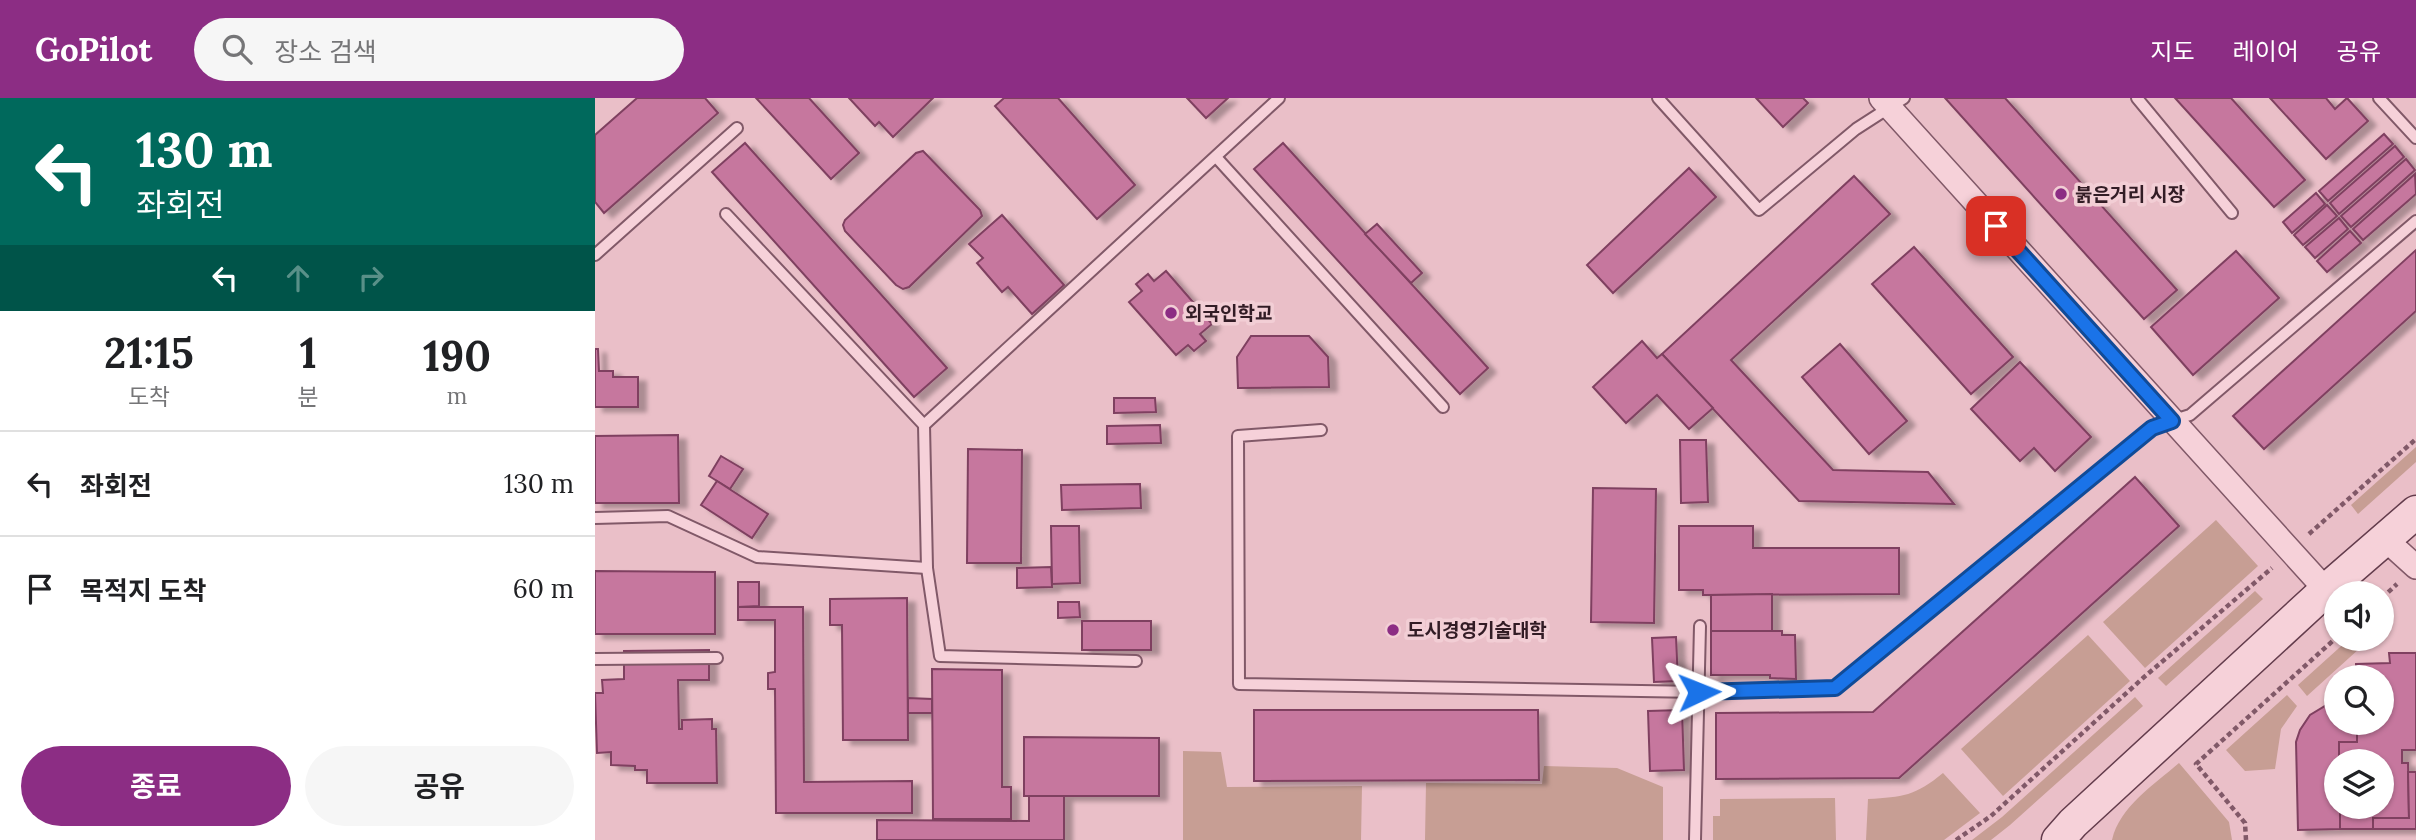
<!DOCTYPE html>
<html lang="ko">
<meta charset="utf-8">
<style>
:root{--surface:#fff;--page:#f6f6f6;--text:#202124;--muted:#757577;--line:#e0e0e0;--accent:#8c2d84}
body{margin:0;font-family:Lora,"Noto Sans KR",serif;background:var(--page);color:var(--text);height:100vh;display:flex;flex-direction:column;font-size:26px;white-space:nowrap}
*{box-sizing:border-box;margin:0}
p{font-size:23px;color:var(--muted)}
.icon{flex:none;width:38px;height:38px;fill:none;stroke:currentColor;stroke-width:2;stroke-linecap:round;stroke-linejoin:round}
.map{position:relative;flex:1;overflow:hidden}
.details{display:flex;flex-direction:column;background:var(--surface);width:595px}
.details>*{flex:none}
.hud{background:#00695c;color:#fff;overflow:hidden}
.fabs{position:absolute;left:1729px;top:483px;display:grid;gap:14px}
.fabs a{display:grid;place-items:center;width:70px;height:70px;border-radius:50%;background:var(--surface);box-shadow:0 2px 5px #0004;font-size:35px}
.pin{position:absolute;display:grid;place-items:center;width:60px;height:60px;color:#fff;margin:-30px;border-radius:14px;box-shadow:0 4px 10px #0006}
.me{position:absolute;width:77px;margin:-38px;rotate:88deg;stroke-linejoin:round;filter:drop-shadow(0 0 5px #0008)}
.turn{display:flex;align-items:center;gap:24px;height:147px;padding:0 21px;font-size:32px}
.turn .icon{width:91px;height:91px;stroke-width:2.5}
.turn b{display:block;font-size:49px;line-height:60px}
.lanes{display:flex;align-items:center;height:66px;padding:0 21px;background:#0003;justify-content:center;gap:35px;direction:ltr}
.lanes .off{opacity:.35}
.eta{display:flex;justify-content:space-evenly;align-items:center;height:119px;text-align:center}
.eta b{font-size:42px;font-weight:700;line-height:49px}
.action{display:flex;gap:14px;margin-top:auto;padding:14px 21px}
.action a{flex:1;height:80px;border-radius:42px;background:var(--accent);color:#fff;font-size:28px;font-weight:700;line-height:80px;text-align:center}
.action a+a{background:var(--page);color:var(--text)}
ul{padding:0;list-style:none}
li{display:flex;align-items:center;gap:21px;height:105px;padding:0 21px;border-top:2px solid var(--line)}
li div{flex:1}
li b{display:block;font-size:26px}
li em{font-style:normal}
header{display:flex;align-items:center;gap:42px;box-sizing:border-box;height:98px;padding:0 35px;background:var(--accent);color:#fff}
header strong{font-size:33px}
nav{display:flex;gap:38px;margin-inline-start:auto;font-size:24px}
.search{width:490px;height:63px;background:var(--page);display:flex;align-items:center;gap:18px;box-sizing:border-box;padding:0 24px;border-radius:38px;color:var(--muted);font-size:26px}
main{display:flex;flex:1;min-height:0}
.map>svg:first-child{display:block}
.green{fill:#c79e94}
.building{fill:#c6779e;stroke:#7f4060;stroke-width:2;filter:url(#shadow)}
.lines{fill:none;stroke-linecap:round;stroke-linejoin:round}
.lane-casing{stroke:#815968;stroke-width:14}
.street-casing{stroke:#815968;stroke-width:26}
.secondary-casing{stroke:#633c4c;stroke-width:35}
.path{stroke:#815968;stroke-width:4.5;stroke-dasharray:5 3.5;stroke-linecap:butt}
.lane{stroke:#f6d1d9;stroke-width:10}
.street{stroke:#f6d1d9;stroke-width:23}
.secondary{stroke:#f6d1d9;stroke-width:32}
.route-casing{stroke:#114b97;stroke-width:18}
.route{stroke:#1a73e8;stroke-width:12}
.poi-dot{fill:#8c2d84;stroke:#f2ced5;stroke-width:2.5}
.labels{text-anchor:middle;stroke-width:7;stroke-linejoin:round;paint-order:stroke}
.poi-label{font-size:19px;font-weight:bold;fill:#321c25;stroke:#f2ced5;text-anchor:start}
</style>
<header>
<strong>GoPilot</strong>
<div class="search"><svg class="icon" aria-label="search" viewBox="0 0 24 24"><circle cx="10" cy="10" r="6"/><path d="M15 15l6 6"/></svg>장소 검색</div>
<nav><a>지도</a><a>레이어</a><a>공유</a></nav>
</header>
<main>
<section class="details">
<div class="hud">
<div class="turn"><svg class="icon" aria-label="left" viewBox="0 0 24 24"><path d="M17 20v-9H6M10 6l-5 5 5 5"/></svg><div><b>130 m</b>좌회전</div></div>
<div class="lanes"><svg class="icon" aria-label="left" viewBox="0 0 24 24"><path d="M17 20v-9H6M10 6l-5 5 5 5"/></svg><svg class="icon off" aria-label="ahead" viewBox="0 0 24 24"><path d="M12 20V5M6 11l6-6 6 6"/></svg><svg class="icon off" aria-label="right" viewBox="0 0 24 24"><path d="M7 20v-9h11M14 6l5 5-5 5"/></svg></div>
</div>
<div class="eta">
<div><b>21:15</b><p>도착</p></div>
<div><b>1</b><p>분</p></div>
<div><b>190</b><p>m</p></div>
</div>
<ul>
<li><svg class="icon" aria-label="left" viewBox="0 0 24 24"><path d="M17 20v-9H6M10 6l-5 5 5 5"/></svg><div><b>좌회전</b></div><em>130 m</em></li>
<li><svg class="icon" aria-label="arrive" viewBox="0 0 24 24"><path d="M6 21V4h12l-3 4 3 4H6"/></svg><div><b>목적지 도착</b></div><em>60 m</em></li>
</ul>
<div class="action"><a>종료</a><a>공유</a></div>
</section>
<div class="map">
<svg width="1821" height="742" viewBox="0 0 1821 742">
<defs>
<filter id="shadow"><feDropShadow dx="8" dy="4.5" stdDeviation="2" flood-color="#0004"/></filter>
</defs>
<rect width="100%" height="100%" fill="#eabfc8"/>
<!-- green -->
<g class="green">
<polygon points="1821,349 1821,364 1763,416 1756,407"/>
<polygon points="1621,422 1663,468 1550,570 1508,524"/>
<polygon points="1660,493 1668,501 1571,588 1563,580"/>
<polygon points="1493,537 1535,583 1408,698 1366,651"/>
<polygon points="1754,541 1775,541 1712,598 1703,587"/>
<polygon points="1692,597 1702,608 1686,631 1680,671 1650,673 1631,652"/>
<polygon points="1540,599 1548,608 1415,727 1396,742 1377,742 1407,719"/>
<polygon points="588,653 626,654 632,689 767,688 766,742 588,742"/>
<path d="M1584,665L1634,724L1637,742H1517C1525,708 1559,687 1584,665Z"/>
<polygon points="949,668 1022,670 1068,689 1068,742 830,742 831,685 947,686"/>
<path d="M1348,675L1385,715L1349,742H1271L1273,701C1308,699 1320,698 1348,675Z"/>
<polygon points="1240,700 1241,742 1118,742 1118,718 1125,718 1125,701"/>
</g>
<!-- building -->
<g class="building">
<polygon points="42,0 110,0 123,15 9,115 0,104 0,37"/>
<polygon points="161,0 214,0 264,55 236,81"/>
<polygon points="254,0 338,0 298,39 284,24 280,28"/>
<polygon points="409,0 463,0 540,87 502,121 400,8"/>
<polygon points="592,0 633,0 611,20"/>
<polygon points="1161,0 1208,0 1213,5 1188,29"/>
<polygon points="1350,0 1410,0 1582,192 1549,221"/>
<polygon points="1580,0 1636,0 1710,82 1679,109"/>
<polygon points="1675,0 1731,0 1740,11 1752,0 1773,23 1731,61"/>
<polygon points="1789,36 1798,46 1733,103 1724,93"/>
<polygon points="150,45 352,270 319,299 117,74"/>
<polygon points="688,45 893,270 865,296 659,71"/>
<polygon points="1800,48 1809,59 1744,116 1735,105"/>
<polygon points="328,53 385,112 387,118 314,189 308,191 301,187 250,133 248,127 250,122 321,55"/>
<polygon points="1811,61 1820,72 1756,129 1746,118"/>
<polygon points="1094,70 1121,99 1018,195 992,167"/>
<polygon points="1820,76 1821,96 1768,142 1758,131"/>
<polygon points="1259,78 1295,116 1136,262 1238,372 1333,374 1359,406 1204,403 1067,256"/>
<polygon points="1721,95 1730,106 1697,135 1688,124"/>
<polygon points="1732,107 1742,118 1708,147 1699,137"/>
<polygon points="407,117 469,187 437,216 413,189 407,194 382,165 388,160 374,146"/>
<polygon points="1744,120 1753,131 1720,160 1710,149"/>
<polygon points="782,126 827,175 816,185 770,136"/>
<polygon points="1755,133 1766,145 1732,174 1722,163"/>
<polygon points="1319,149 1418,259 1376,296 1277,186"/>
<polygon points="1821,152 1821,213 1669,351 1638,318"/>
<polygon points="1641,153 1684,200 1598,277 1556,229"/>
<polygon points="571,173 617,226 605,236 611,243 599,253 593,247 581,257 534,204 547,193 541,186 553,176 559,183"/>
<polygon points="656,238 714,238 733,259 734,289 643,290 642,259"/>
<polygon points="1047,243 1062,260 1067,256 1118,310 1094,331 1062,297 1031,325 998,289"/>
<polygon points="1245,246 1312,323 1274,356 1207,279"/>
<polygon points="0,251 3,251 4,273 18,273 18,279 43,279 43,309 0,309"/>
<polygon points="1425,264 1496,339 1460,373 1439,350 1425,363 1376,311"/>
<polygon points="519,300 560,300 561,314 519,315"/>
<polygon points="565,327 566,345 512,346 512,328"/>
<polygon points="83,337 84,405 0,405 0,338"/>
<polygon points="1085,342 1111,342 1113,404 1086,405"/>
<polygon points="373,351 427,352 426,465 372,465"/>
<polygon points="126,358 148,371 135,391 114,378"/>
<polygon points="1540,379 1584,428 1304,680 1121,681 1121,615 1278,614"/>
<polygon points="122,383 173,416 157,440 106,407"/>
<polygon points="545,386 546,410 467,412 466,387"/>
<polygon points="998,390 1061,391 1059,525 996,524"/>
<polygon points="456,428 484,428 485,485 457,486"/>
<polygon points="1084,428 1158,428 1158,450 1304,450 1304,496 1108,497 1108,492 1084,492"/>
<polygon points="456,469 457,489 422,490 422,470"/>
<polygon points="0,473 120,474 120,536 0,536"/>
<polygon points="143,484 164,484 164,508 143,509"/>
<polygon points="1177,496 1177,533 1116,533 1116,497"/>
<polygon points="312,500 313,642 248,642 247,527 235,527 235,501"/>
<polygon points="463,504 484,504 485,519 463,520"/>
<polygon points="143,509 208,509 209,684 317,683 317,715 181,715 180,591 173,591 173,575 180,574 180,522 143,522"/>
<rect x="487" y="523" width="69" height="29"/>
<polygon points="1116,533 1187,533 1187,537 1200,537 1201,581 1175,580 1175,577 1116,577"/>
<polygon points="1081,539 1083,583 1059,584 1057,540"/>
<polygon points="114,552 114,582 83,582 84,631 87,631 87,622 117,621 117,631 121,631 122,685 52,685 52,672 40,672 40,668 16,667 16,654 2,655 0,595 8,595 7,582 29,581 29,553"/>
<polygon points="1794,555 1821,555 1821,652 1807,652 1807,665 1813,665 1814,720 1778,720 1778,731 1745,731 1745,709 1787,709 1787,663 1744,663 1744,644 1762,644 1762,625 1787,625 1787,579 1761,579 1761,566 1795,565"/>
<polygon points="337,571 407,572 407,689 416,689 416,721 338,721"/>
<polygon points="313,600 337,601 337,615 313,615"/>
<polygon points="1741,604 1741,625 1762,625 1762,644 1744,644 1744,663 1741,663 1741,709 1745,709 1745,731 1703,732 1701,644 1705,632 1715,617 1730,608"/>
<polygon points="659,612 943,612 944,682 659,683"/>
<polygon points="1087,612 1089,672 1055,673 1053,613"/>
<polygon points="429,639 564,640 564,698 429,698"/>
<polygon points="1813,674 1821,674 1821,731 1778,731 1778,720 1814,720"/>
<polygon points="434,698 469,698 469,742 282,742 282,722 434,723"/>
</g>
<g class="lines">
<defs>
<g id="lane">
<polyline points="1063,0 1164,112 1261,31 1309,0"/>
<polyline points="1542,0 1637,115"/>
<polyline points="1784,0 1821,40"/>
<polyline points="621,59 848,309"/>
<polyline points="131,116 329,327"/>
<polyline points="0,157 142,30"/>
<polyline points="726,332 643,338 644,586 1104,594 1240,590 1557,329 1595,317 1821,123"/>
<polyline points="0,420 73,418 162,459 332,470"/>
<polyline points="0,561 122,560"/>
<polyline points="541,563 345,558 332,470 329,327 684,0"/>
<polyline points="1100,742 1105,528"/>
</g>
<g id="street">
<polyline points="1286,0 1731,492"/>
<polyline points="1790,441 1821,469"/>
</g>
<polyline id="secondary" points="1463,742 1478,725 1731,492 1821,414"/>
</defs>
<!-- lane casing -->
<use href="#lane" class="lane-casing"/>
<!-- street casing -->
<use href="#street" class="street-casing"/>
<!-- secondary casing -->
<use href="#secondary" class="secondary-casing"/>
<!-- path -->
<g class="path">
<polyline points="1714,436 1821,341"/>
<polyline points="1787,500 1802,486"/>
<polyline points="1361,742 1396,718 1548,580 1677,470"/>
<polyline points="1651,742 1650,725 1601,666 1741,540"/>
</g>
<!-- lane -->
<use href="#lane" class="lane"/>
<!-- street -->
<use href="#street" class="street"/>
<!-- secondary -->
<use href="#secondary" class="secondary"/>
</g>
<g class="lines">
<defs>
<polyline id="route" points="1104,594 1240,590 1557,330 1577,323 1401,128"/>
</defs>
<!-- route casing -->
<use href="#route" class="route-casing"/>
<!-- route -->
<use href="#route" class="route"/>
</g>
<!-- markers -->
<g class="poi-dot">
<circle cx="1466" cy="96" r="7"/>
<circle cx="576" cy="215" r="7"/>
<circle cx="798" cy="532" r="7"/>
</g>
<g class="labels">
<!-- poi labels -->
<g class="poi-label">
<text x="1480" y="103">붉은거리 시장</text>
<text x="590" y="222">외국인학교</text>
<text x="812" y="539">도시경영기술대학</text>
</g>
</g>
</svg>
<div class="fabs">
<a><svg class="icon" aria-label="sound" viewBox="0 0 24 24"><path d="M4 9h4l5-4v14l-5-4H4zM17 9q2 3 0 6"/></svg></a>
<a><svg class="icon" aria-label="search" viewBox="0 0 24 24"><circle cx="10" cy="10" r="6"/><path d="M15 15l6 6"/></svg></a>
<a><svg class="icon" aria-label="layers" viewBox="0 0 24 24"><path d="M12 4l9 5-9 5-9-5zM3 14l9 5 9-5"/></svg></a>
</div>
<div class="pin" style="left:1401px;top:128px;background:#d93025"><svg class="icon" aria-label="arrive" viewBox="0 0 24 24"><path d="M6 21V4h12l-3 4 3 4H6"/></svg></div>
<svg class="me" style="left:1104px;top:594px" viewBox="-20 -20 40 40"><path d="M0-17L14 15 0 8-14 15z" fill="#1a73e8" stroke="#fff" stroke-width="4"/></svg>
</div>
</main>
